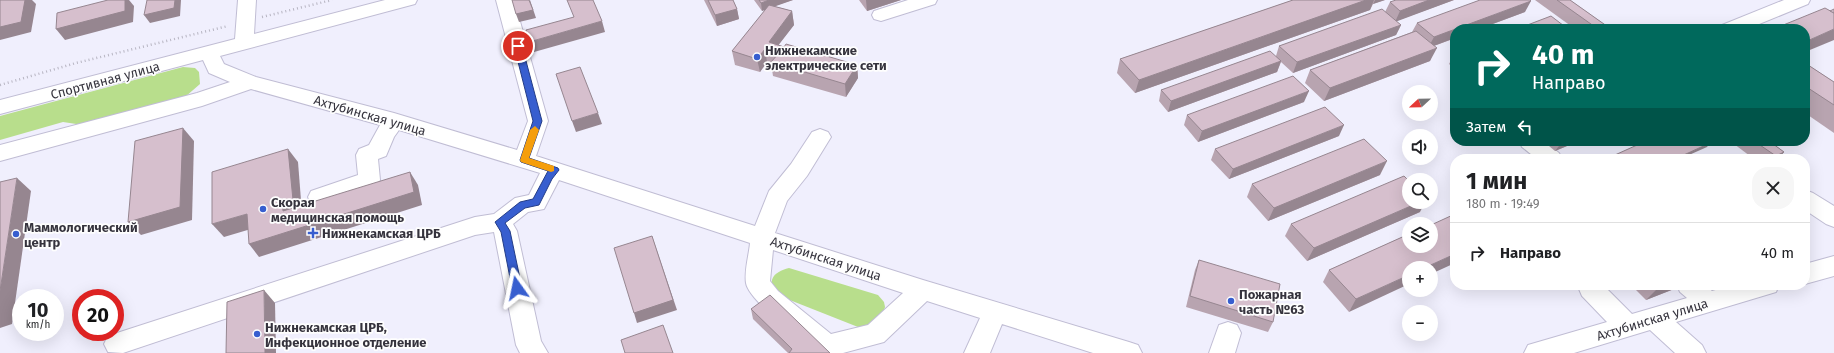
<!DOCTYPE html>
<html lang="ru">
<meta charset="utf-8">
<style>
:root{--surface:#fff;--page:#f6f6f6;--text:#202124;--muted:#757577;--line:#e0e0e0}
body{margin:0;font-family:"Fira Sans",sans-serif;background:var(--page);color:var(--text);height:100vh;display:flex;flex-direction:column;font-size:15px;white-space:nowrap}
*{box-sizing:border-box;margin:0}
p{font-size:13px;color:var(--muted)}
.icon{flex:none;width:22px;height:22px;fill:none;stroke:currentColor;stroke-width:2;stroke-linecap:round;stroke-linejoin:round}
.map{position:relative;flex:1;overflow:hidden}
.drawer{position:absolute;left:1450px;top:154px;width:360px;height:136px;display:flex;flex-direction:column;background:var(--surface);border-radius:16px;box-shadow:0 4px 16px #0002}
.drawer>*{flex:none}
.banner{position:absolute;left:1450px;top:24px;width:360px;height:122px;border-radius:16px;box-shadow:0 4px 16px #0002;background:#00695c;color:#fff;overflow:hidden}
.needle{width:26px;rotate:248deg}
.buttons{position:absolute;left:1402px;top:85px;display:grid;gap:8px}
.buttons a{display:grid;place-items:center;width:36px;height:36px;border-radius:50%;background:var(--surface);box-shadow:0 4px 16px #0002;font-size:20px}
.speed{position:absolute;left:12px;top:289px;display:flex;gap:8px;font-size:20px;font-weight:700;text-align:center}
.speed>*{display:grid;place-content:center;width:52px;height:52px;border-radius:50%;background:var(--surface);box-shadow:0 4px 16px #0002;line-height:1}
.speed small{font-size:10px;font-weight:400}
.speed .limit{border:6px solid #d22;background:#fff;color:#111}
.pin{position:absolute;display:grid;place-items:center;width:34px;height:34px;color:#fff;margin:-17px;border:2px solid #fff;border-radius:50%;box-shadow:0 1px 4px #0007}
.me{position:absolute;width:44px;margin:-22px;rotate:348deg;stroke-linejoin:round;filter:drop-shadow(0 0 3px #0008)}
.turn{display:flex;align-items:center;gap:14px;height:84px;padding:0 16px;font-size:18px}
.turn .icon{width:52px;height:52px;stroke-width:2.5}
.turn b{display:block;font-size:28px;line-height:34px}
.then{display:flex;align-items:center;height:38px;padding:0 16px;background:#0003;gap:8px;font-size:15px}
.round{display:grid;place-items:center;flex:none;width:42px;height:42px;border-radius:16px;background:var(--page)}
.headline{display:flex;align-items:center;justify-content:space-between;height:68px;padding:0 16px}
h1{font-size:24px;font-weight:700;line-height:30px}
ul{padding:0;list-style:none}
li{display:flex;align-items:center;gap:12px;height:60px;padding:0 16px;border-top:1px solid var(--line)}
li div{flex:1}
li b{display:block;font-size:15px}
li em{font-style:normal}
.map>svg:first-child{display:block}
.green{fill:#b8de8c}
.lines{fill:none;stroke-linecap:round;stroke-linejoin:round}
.minor-casing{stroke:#c0bdd4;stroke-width:2}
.path{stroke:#b7b5c2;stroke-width:2.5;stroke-dasharray:1 3;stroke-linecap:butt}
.minor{fill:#fff;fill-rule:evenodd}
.wall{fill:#b8a4b0}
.shaded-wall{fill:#968690}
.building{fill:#d6bfcd;stroke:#968690}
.route{fill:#375ecf;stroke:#243d87}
.slow{fill:#f59e0b}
.poi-dot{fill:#375ecf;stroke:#fefefe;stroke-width:1.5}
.labels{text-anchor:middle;stroke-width:3.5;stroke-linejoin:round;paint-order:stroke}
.poi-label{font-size:13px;font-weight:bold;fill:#35333d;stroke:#fefefe;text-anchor:start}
.street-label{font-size:13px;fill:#35333d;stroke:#fefefe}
</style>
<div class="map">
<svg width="1834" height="353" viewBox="0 0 1834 353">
<rect width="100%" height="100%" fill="#f0effd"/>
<!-- green -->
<g class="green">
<polygon points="183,67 195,68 199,72 200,84 185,97 83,125 63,122 0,140 0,116"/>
<path d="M789,268L878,295L884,302L885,307L882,317L874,325L858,327L777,295C766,281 773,272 789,268Z"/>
</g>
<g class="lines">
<defs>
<g id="minor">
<path d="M238,0H256L254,34L385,0H417L415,4L220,56L224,64L256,77L394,113L517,150L528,121L496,0H514L548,121L536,156L755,226L769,191L791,164L812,132L820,129L828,132L831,137L807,176L787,201L775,233L923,280L1129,342L1138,345L1142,353H1093L1002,324L990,353H964L980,318L927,301L884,342L843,353H817C802,340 749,301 746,283C744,271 749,255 750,243L559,180L544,209L528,212L513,224L517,231L541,341L548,353H520L516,345L494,232L475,235L123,353L108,352L104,344L108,336L117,333L475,217L494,214L515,198L529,195L540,173L399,130L394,137L386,156L378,159L380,180L377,186L319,206L311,203L308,197L311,191L358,175L356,155L359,149L369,145L380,125L251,89L202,106L0,161V145L197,93L230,82L209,73L203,60L0,114V100L235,39ZM773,250L903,293L868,325L831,334L778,291L770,281Z"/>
<polygon points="908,0 937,0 935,4 881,21 874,19 872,15 874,11"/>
<polygon points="1784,0 1810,0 1808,4 1747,29 1719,29 1722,25"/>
<polygon points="1519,141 1544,141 1559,153 1562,159 1537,159 1522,147"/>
<polygon points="1805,190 1813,193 1834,206 1834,227 1826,224 1805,210"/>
<polygon points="1834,256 1834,276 1805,284 1805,264"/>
<polygon points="1581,285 1603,285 1632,314 1687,298 1680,292 1677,285 1705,285 1712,291 1733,285 1779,285 1776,292 1676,322 1702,345 1706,353 1675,353 1650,330 1574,353 1524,353 1528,345 1607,322 1582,296 1579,289"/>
<polygon points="1228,322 1237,325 1241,333 1235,353 1209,353 1219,325"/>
</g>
</defs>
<!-- minor casing -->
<use href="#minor" class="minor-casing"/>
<!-- path -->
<g class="path">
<polyline points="262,17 332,0"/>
<polyline points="0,85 76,63 228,26"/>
</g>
<!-- minor -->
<use href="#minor" class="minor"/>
</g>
<!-- wall -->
<g class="wall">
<polygon points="704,0 733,0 737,9 739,19 717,26"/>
<polygon points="754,0 793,0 774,6 792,11 794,25 778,45 857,65 858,78 846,97 773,76 771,63 767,62 760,72 735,65 732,51 766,9 762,11"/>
<polygon points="859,0 901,0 867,11"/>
<polygon points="1293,0 1385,0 1373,4 1370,10 1135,93 1117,73 1120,59"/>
<polygon points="1454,0 1396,21 1401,25 1396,35 1293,73 1281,62 1277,72 1168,112 1159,101 1161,90 1276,56 1279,46 1385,12 1390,2"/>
<polygon points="1535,0 1570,0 1611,29 1575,29"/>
<polygon points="1525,12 1434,46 1430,61 1324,101 1305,83 1310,70 1412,32 1417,23"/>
<polygon points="1455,53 1455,69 1449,64"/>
<polygon points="1805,63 1834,82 1834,133 1805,113"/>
<polygon points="1304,102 1198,142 1184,125 1187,115"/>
<polygon points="1339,136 1229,179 1211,160 1215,149"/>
<polygon points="1543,141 1579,141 1555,151"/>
<polygon points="1730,141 1769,141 1784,152 1778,159 1754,159"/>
<polygon points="1380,175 1268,221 1247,197 1252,184"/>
<polygon points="1420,212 1307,261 1285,236 1291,224"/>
<polygon points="1409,234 1349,312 1323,282 1329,270"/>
<polygon points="1199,260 1273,322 1268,332 1186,307 1195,270"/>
<polygon points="1631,285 1678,285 1674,289 1646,300"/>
<polygon points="751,309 830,353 788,353 753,319"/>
</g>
<!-- shaded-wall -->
<g class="shaded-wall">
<polygon points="25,0 32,0 36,4 31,32 0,40 0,27"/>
<polygon points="125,0 129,0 134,6 133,22 65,40 56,29"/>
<polygon points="175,0 181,0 180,16 150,23 144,15"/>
<polygon points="530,0 536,18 519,22 516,14"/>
<polygon points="769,0 793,0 762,11 761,3"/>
<polygon points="866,0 901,0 867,11"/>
<polygon points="1366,0 1374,0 1370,10 1135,93 1139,80"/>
<polygon points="1375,0 1385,0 1373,4"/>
<polygon points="1429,0 1454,0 1395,22 1400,11"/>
<polygon points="1531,1 1525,12 1479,29 1456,29"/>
<polygon points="737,9 739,19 717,26 715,15"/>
<polygon points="792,11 794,25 774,51 769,42"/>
<polygon points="602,21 605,32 534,52 529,42"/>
<polygon points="1401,25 1396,35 1293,73 1297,62"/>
<polygon points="1455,29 1455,38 1428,48 1434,37"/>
<polygon points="1834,29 1834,40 1805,52 1805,42"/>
<polygon points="1437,48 1430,61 1324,101 1330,88"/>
<polygon points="765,49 767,62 760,72 757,59"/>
<polygon points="1281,61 1277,72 1168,112 1171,101"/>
<polygon points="857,65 858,78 846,97 845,84"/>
<polygon points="1309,91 1304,102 1198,142 1202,131"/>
<polygon points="598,113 602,124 576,132 572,121"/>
<polygon points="1344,125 1339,136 1229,179 1233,169"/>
<polygon points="183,128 194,141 192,220 141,235 128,222"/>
<polygon points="1563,141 1579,141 1555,151"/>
<polygon points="1710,143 1707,147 1680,159 1675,159"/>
<polygon points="288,149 298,162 302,213 283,211 282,203"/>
<polygon points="1784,152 1778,159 1773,159 1776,156"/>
<polygon points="1387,161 1380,175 1268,221 1274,208"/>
<polygon points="410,172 418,185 422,205 259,257 249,244"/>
<polygon points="17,178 31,191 12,324 0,328 0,291"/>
<polygon points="1420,202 1425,202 1420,212 1307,261 1314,248"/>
<polygon points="247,214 258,227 224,237 212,224"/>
<polygon points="652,236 677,310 637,323 634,313"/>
<polygon points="1455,254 1455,263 1431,274 1431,268 1424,268"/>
<polygon points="1409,275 1409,284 1349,312 1356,299"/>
<polygon points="1668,285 1678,285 1674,289 1646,300 1656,290"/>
<polygon points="264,290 275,303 276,353 265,353"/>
</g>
<!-- building -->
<g class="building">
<polygon points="0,0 25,0 21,22 0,27"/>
<polygon points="108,0 125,0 125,11 56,29 57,13"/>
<polygon points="147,0 175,0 174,8 144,15"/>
<polygon points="512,0 529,0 533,10 516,14"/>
<polygon points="567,0 593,0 602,21 529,42 526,30 574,17"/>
<polygon points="708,0 733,0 737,9 715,15"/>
<polygon points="759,0 769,0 761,3"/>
<polygon points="1293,0 1366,0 1139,80 1120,59"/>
<polygon points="1396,0 1429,0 1400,11 1390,2"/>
<polygon points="1480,0 1530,0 1531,1 1434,37 1417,23"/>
<polygon points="1557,0 1570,0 1611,29 1598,29"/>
<polygon points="769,5 792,11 769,42 784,47 786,44 857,65 845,84 771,62 779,53 765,49 757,59 732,51"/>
<polygon points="1825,8 1834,13 1834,29 1805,42 1805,29 1777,29 1776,28"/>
<polygon points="1382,9 1401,25 1297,62 1279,46"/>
<polygon points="1834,9 1834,13 1830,11"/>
<polygon points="1551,16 1568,29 1517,29"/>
<polygon points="1416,31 1437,48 1330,88 1310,70"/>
<polygon points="1270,51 1281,61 1171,101 1161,90"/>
<polygon points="1805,63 1834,82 1834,105 1805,86"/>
<polygon points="580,67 598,113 572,121 556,74"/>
<polygon points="1293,76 1309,91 1202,131 1187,115"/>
<polygon points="1325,107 1344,125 1233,169 1215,149"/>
<polygon points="183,128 180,207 128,222 135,141"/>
<polygon points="1364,139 1387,161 1274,208 1252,184"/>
<polygon points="1646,141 1708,141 1710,143 1675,159 1606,159"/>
<polygon points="1754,141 1769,141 1784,152 1776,156"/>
<polygon points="288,149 293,200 282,203 283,211 410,172 414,192 249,244 247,214 212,224 212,172"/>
<polygon points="1404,176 1409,181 1409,202 1420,202 1314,248 1291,224"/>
<polygon points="17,178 0,291 0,182"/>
<polygon points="1455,214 1455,254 1424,268 1409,268 1409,275 1356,299 1329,270 1409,234 1409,246 1431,246 1431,225"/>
<polygon points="652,236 673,300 634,313 614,248"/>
<polygon points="1199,260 1280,284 1273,322 1190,296"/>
<polygon points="1651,285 1668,285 1656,290"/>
<polygon points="264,290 265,353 226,353 227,302"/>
<polygon points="770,295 830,353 789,353 792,349 751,309"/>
<polygon points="663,325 673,353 625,353 621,340"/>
</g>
<!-- route -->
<polygon class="route" points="518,43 522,46 542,121 529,158 558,168 559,170 552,179 539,205 525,208 505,223 510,231 522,288 517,293 512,288 501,232 495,222 520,202 533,199 548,171 521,162 520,160 533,121 514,46"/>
<!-- slow -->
<polygon class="slow" points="535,126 539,130 529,158 554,166 554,171 551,172 521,162 520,160 530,130"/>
<!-- markers -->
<g class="poi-dot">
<circle cx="757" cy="57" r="4"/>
<circle cx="263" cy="209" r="4"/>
<path d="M311 227h4v4h4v4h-4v4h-4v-4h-4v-4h4z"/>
<circle cx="16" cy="234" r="4"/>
<circle cx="1231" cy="301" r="4"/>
<circle cx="257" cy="334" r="4"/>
</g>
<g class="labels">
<!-- poi labels -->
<g class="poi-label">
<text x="765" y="55">Нижнекамские<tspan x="765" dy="15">электрические сети</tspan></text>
<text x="271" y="207">Скорая<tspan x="271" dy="15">медицинская помощь</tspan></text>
<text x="24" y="232">Маммологический<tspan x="24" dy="15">центр</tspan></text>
<text x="322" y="238">Нижнекамская ЦРБ</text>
<text x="1239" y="299">Пожарная<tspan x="1239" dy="15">часть №63</tspan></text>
<text x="265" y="332">Нижнекамская ЦРБ,<tspan x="265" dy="15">Инфекционное отделение</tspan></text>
</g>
<!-- street labels -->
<g class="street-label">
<text transform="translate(105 80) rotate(-15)" y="5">Спортивная улица</text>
<text transform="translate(370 115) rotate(16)" y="5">Ахтубинская улица</text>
<text transform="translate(826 258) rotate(18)" y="5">Ахтубинская улица</text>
<text transform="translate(1652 319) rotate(-17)" y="5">Ахтубинская улица</text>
</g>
</g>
</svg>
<div class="buttons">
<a><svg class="needle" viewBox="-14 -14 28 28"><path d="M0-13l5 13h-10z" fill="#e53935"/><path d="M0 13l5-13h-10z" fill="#757577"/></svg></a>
<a><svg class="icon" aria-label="sound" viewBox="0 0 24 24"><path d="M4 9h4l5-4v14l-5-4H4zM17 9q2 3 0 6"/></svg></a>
<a><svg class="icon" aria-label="search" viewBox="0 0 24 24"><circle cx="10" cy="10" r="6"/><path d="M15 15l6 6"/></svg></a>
<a><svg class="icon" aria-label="layers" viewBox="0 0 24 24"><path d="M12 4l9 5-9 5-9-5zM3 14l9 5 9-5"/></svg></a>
<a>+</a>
<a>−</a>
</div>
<div class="speed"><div>10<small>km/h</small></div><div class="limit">20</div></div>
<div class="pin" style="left:518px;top:46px;background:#d93025"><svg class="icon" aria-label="arrive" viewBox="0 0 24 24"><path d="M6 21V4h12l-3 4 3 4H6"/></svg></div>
<svg class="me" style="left:517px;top:288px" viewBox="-20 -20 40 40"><path d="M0-17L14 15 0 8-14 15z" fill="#375ecf" stroke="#fff" stroke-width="4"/></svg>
<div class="banner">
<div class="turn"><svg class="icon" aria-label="right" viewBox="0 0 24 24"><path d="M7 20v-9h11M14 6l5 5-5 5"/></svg><div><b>40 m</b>Направо</div></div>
<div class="then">Затем<svg class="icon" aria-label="left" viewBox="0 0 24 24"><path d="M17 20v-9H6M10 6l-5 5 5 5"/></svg></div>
</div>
<section class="drawer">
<div class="headline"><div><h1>1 мин</h1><p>180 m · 19:49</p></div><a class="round"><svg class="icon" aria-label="close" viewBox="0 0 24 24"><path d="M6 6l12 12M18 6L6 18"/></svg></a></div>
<ul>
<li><svg class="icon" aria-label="right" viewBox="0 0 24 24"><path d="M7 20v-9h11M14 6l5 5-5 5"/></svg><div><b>Направо</b></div><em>40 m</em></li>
</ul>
</section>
</div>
